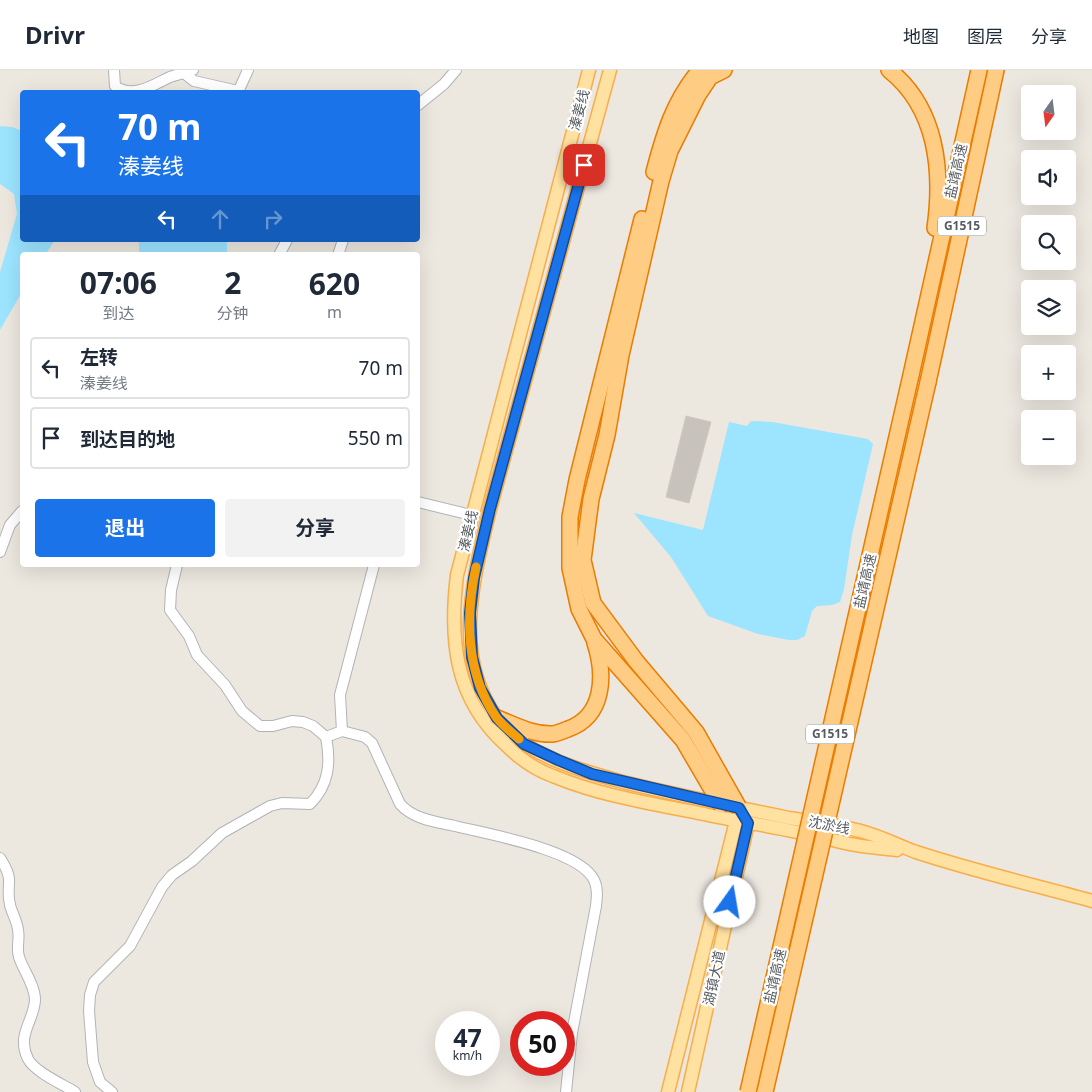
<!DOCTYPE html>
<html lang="zh">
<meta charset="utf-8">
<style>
:root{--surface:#fff;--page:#f2f2f3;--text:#1f2937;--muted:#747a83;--line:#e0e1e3;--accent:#1a73e8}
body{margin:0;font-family:"Noto Sans","Noto Sans SC",sans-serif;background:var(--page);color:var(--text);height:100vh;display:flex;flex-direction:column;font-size:19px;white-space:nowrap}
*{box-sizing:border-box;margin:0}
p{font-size:16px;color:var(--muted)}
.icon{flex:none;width:28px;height:28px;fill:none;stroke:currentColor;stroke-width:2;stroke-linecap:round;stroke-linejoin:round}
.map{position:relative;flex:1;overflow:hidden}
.panel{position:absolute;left:20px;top:182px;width:400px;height:315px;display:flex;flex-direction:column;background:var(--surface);border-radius:5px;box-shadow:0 5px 20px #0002}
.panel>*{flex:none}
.banner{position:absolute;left:20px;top:20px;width:400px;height:152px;border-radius:5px;box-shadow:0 5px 20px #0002;background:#1a73e8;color:#fff;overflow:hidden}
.needle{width:32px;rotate:194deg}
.fabs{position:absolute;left:1021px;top:15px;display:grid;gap:10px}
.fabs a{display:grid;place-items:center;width:55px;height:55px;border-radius:5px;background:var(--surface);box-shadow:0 5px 20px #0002;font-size:25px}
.speed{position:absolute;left:435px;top:941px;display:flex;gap:10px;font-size:25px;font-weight:700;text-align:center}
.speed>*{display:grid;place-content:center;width:65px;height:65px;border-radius:50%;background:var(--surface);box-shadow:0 5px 20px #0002;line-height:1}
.speed small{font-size:12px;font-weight:400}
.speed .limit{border:8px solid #d22;background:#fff;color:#111}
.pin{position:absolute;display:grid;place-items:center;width:42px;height:42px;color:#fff;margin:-21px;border-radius:10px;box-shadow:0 2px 8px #0006}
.me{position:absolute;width:55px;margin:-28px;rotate:13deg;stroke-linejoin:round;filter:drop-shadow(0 0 4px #0008)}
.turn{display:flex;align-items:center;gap:18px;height:105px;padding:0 15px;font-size:22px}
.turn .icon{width:65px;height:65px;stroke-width:2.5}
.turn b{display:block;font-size:35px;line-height:42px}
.lanes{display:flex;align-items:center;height:48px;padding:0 15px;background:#0003;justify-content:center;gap:25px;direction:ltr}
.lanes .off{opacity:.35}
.eta{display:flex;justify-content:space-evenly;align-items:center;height:85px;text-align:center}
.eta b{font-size:30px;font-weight:700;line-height:35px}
.action{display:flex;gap:10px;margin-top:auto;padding:10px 15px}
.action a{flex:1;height:58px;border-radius:5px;background:var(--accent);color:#fff;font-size:20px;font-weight:700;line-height:58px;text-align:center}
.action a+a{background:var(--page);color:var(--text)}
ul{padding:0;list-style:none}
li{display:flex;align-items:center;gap:15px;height:62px;margin:0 10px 8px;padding:0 5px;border:2px solid var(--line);border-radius:5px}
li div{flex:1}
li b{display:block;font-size:19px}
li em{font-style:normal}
header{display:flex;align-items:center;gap:30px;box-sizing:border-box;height:70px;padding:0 25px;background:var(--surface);border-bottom:1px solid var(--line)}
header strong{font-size:24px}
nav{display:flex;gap:28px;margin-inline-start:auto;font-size:18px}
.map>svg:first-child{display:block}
.water{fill:#9ce4ff}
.building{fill:#c7c2bc;stroke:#d1c8bd}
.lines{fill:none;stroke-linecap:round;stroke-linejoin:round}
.minor-casing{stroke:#b0b4b8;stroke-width:12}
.major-casing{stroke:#f9ad4b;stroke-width:15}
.highway-casing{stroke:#eb7c00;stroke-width:18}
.minor{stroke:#fff;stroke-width:10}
.major{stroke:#ffe1a1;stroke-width:12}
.highway{stroke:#ffcc83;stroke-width:15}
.highway-bridge-casing{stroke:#eb7c00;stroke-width:18;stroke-linecap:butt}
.highway-bridge{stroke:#ffcc83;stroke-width:15}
.route-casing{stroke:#114b97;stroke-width:12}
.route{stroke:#1a73e8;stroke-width:9}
.slow{stroke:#f59e0b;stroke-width:9}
.labels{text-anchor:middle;stroke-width:4.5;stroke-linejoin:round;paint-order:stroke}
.shield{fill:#fff;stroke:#8a8e90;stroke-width:1}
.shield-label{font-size:12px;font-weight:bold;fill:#585d61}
.street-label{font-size:14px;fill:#585d61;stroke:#fff}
</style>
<header>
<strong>Drivr</strong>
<nav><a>地图</a><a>图层</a><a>分享</a></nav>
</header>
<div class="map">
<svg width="1092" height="1022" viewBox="0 0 1092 1022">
<rect width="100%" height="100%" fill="#ece7df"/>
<!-- water -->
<g class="water">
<polygon points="0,56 12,57 22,61 22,170 55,170 45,185 22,185 22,222 0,260 0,202 17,144 14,124 0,114"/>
<rect x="139" y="170" width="88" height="15"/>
<polygon points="751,351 772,352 868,369 873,374 852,465 844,519 840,532 832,535 817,536 812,541 805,566 797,570 789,570 758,564 708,546 671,487 634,443 703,460 729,352 747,356"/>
</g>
<!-- building -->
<polygon class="building" points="686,346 711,352 689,433 666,427"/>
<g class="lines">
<defs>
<g id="minor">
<path d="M114,0L115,16C133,29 153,15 170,7C178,4 186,3 193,0"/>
<polyline points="184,3 194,11 238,21"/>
<polyline points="238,22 248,0"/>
<polyline points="418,35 444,14 456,0"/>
<polyline points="279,185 287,170"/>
<polyline points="338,185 343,170"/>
<polyline points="418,432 471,445"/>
<polyline points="0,482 10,455 22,441"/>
<path d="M177,495L171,520L170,540L189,566L197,585L225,615L242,641L260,656H273L292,651L303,652L313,656L326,667L342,661L365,667L372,673L400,734C413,749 436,752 455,756C487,764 580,780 594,810C598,818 597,827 596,836L572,963L566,1022"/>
<polyline points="342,661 340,625 374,495"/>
<path d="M0,788C16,813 5,812 10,835C12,843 17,851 18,860C20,869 16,878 19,887C23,900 35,915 35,930C34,951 16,965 28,989C35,1002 62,1014 75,1022"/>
<path d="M112,1022L100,1012L93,992L89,941L90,925L94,912L130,876L162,817L172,805L192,791L222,763L270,736L282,733L310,734C329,715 331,693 326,667"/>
</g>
<g id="major">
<path d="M589,0L457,505C449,571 455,629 506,675C519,688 536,700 553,706C601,726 654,734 704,744C735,751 766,755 797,762C817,765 836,772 856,775C870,778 884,778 897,780"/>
<path d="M610,0L490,439C474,506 451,586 497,648C526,687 583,701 627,713C681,726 735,737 789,748C814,752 840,755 864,762C882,767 899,776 916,782C974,801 1034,815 1092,831"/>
<polyline points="668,1022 736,751"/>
<polyline points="688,1022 748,753 745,747"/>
</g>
<g id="highway">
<polyline points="724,0 710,7 698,25 670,81 661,111 621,285 607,365 591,429 583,490 593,533 636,591 696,662 739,738"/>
<path d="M889,0C937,38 943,101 935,158"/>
<path d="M654,102C664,64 674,30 700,0"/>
<polyline points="642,149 577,410 570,447 570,498 579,539 594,569 683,670 721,735"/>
<polyline points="911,305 979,0"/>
<polyline points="928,312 996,0"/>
<path d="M497,648C515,655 533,665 553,664C558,663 563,661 568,659C605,646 605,604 595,573"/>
</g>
</defs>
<!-- minor casing -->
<use href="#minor" class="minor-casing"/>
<!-- major casing -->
<use href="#major" class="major-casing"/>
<!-- highway casing -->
<use href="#highway" class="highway-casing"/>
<!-- minor -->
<use href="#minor" class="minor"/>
<!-- major -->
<use href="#major" class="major"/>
<!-- highway -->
<use href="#highway" class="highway"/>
<defs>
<g id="highway-bridge">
<polyline points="748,1022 911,305"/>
<polyline points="765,1022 928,312"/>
</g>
</defs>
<!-- highway-bridge casing -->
<use href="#highway-bridge" class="highway-bridge-casing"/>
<!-- highway-bridge -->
<use href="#highway-bridge" class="highway-bridge"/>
</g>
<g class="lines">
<defs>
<polyline id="route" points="584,95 490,439 474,508 470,543 472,587 480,618 497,648 524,674 558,690 592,704 739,738 748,753 730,832"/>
</defs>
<!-- route casing -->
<use href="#route" class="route-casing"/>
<!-- route -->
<use href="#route" class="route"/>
<!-- slow -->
<path class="slow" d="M476,497C465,547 466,603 496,647C502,655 511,662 519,669"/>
</g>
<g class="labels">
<!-- shield labels -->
<g class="shield">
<rect x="938" y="146.5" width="48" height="19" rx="4"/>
<rect x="806" y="654.5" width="48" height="19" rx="4"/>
</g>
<g class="shield-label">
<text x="962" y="160">G1515</text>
<text x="830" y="668">G1515</text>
</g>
<!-- street labels -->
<g class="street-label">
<text transform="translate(579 40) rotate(-75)" y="5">溱姜线</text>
<text transform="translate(956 101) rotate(-77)" y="5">盐靖高速</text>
<text transform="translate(468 461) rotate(-77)" y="5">溱姜线</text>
<text transform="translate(865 511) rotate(-77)" y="5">盐靖高速</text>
<text transform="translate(829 755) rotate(11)" y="5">沈淤线</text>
<text transform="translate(775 906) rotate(-77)" y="5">盐靖高速</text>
<text transform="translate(714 908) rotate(-78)" y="5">湖镇大道</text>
</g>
</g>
</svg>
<div class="fabs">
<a><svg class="needle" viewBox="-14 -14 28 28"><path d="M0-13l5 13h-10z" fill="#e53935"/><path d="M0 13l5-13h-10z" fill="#747a83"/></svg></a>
<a><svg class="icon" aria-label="sound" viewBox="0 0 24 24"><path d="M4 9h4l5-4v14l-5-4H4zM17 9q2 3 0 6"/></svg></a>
<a><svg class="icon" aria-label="search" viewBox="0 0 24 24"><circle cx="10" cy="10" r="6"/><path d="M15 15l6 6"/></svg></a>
<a><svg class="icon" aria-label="layers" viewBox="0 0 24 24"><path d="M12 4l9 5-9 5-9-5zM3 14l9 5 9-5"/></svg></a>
<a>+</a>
<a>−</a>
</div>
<div class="speed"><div>47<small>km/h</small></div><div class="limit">50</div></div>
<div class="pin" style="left:584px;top:95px;background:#d93025"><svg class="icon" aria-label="arrive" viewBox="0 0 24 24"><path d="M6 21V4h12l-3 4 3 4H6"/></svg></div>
<svg class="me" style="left:730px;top:832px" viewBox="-20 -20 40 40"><circle r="19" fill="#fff"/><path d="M0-13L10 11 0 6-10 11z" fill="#1a73e8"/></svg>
<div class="banner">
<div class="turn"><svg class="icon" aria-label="left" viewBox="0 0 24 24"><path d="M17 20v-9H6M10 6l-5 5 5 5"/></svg><div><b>70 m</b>溱姜线</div></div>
<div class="lanes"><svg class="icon" aria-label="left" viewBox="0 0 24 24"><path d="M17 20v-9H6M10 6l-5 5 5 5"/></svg><svg class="icon off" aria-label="ahead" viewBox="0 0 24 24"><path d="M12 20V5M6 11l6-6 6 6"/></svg><svg class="icon off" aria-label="right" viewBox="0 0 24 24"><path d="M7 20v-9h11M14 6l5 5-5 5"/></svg></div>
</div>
<section class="panel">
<div class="eta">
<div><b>07:06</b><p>到达</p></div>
<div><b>2</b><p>分钟</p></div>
<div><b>620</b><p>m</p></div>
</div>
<ul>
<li><svg class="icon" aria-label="left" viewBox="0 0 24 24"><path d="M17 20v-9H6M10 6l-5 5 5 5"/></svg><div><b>左转</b><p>溱姜线</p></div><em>70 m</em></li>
<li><svg class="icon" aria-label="arrive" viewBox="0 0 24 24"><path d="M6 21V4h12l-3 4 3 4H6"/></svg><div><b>到达目的地</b></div><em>550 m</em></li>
</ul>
<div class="action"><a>退出</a><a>分享</a></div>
</section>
</div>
